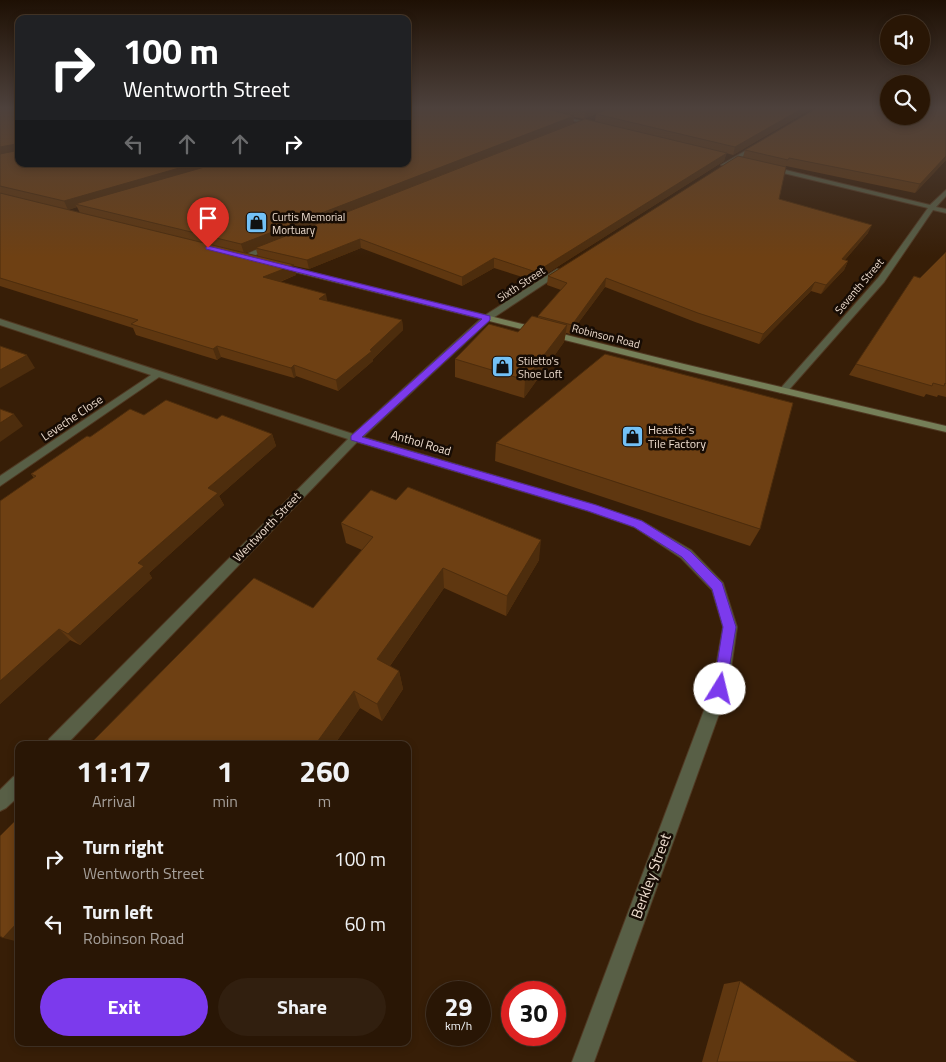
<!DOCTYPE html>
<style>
:root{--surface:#291605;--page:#311f0f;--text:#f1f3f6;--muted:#a59f9a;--line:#453527;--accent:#7c3aed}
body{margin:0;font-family:"Titillium Web",sans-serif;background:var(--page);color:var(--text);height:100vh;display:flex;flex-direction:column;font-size:19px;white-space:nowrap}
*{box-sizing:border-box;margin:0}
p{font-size:16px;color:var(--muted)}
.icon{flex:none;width:28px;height:28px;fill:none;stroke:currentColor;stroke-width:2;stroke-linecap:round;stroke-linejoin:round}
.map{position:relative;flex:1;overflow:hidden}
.side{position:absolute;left:15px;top:741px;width:396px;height:305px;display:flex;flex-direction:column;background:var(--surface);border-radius:10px;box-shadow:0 2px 8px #0003,0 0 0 1px var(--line)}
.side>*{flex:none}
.guide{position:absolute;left:15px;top:15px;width:396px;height:152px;border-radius:10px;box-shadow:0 2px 8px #0003,0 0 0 1px var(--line);background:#202124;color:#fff;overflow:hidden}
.fabs{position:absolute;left:880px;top:15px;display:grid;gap:10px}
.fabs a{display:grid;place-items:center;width:50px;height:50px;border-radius:50%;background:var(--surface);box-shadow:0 2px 8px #0003,0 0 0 1px var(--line);font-size:25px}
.speed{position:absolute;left:426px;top:981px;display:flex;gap:10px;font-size:25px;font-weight:700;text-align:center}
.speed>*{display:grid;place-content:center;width:65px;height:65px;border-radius:50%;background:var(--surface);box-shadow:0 2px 8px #0003,0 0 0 1px var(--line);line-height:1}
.speed small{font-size:12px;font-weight:400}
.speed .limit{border:8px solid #d22;background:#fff;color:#111}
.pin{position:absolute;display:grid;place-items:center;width:42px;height:42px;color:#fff;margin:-51px -21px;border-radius:50% 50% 50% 0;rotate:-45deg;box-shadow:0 0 5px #0007}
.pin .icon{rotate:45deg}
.me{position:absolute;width:55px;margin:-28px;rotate:9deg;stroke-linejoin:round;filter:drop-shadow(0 0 4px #0008)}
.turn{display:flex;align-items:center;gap:18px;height:105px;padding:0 25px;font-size:22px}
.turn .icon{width:65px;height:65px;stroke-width:2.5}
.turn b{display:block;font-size:35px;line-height:42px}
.lanes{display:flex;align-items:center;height:48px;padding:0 25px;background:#0003;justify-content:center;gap:25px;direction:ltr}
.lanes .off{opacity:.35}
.eta{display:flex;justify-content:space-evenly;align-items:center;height:85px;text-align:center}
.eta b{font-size:30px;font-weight:700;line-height:35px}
.button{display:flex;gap:10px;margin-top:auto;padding:10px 25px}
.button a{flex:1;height:58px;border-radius:30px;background:var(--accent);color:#fff;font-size:20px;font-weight:700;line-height:58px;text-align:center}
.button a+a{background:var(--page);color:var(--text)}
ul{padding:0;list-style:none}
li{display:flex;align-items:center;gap:15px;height:65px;padding:0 25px}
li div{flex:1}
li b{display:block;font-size:19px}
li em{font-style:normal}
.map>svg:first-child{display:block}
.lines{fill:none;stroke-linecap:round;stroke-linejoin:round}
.minor-casing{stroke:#503923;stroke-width:2}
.secondary-casing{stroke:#503923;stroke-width:2}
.minor{fill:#585f46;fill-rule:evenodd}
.secondary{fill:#757f58;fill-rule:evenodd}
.wall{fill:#5f3710;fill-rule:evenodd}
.shaded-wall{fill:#4d2d0d}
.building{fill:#6e4013;stroke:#4d2d0d}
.route{fill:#7c3aed;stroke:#51269a}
.labels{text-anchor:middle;stroke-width:5;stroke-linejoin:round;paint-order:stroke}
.far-poi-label{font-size:11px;fill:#eddcce;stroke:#170c04;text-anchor:start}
.far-street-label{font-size:11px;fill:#eddcce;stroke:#170c04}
.street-label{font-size:12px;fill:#eddcce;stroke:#170c04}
.poi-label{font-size:12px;fill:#eddcce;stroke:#170c04;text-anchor:start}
.near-street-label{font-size:15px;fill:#eddcce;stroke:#170c04}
</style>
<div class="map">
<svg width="946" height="1062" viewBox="0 0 946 1062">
<rect width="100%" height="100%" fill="#371e07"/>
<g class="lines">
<defs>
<g id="minor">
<polygon points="522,108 531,108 596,125 594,126"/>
<polygon points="759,143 761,146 726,166 721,165"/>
<polygon points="769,166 930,205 946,190 946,196 936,207 946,209 946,213 933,210 884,282 786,393 780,393 780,389 878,278 928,208 767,169"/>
<polygon points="269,244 276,246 247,259 240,257"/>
<polygon points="557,269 564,271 490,320 363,437 592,504 642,521 691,550 723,583 737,627 728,689 594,1062 572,1062 712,689 723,627 712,590 681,558 634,527 588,511 357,442 66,745 47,745 49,739 348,439 159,377 0,486 0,476 151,375 0,325 0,319 353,434 484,316"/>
<polygon points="19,774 19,796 6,808 0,811 0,790 13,777"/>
</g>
<polygon id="secondary" points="275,263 684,364 946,426 946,432 684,370 275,267"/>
</defs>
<!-- minor casing -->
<use href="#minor" class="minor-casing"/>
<!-- secondary casing -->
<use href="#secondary" class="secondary-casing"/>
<!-- minor -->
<use href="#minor" class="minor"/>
<!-- secondary -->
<use href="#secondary" class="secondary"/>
</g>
<!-- wall -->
<g class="wall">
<path d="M0,108L19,164H408V108H609L584,119L574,117L573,123L595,121L596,114L610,108H813L733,155L726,153L724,161L535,281L494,268L462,286L361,248L309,269L294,266L296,275L280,282L327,301L402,320L403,330L373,359V361L338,391L296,376L294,378L221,357L217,360L136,335L133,328L0,286ZM77,207L80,213L68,210ZM256,249L258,256L245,253Z"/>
<polygon points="946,108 946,160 915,193 786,166 779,199 868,233 845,260 848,261 844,270 821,294 811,291 759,344 695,322 605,287 570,334 566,333 564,342 524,398 455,377 455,359 518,332 538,318 538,316 561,290 547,285 548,276 743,157 745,150"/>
<polygon points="946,252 946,397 938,395 937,397 926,394 924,397 849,375 856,364 920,278"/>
<polygon points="144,415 217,419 272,434 276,446 219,496 224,505 149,573 152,578 80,645 70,640 0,704 0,501 34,478 31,474 90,437"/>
<polygon points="496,443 760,529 750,546 495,461"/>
<polygon points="341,523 539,560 506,616 444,588 390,666 399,671 403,689 382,721 360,708 334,745 89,745 313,608 362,550 346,543"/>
<polygon points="740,981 857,1062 702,1062 724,984"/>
</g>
<!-- shaded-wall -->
<g class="shaded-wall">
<polygon points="593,108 609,108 584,119 585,112"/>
<polygon points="803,108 813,108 733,155 735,147"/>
<polygon points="574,116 573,123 255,248 256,249 244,253 241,244"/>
<polygon points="16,144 19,152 0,156 0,147"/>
<polygon points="727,153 724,161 535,281 536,272"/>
<polygon points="946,156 946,160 915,193 920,184"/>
<polygon points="193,164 224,164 75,204 77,207 68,210 64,201"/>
<polygon points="872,225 868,233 838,268 842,259"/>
<polygon points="360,239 361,248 309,269 307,260"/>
<polygon points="494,258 494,268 462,286 462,277"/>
<polygon points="848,261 844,270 821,294 826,285"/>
<polygon points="294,265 296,275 266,287 263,277"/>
<polygon points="606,278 605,287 570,334 572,325"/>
<polygon points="815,282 811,291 759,344 763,334"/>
<polygon points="326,294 328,304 319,299"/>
<polygon points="402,320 403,330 373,359 373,361 338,391 336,380"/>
<polygon points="567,325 564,342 524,398 525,380"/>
<polygon points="217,346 221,357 217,360 213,349"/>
<polygon points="27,355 35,368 0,388 0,370"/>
<polygon points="294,365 296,376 294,378 291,368"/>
<polygon points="14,414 23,426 0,442 0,423"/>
<polygon points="272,434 276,446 219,496 224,505 149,573 152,578 80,645 68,634 138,563 208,488"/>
<polygon points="541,540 539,560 506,616 507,596"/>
<polygon points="443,568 444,588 382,677 377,659"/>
<polygon points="59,629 70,640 0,704 0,681"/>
<polygon points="399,671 403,689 382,721 377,704"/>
<polygon points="354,691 360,708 334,745 315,745"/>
<polygon points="19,921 19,942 3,938"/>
</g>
<!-- building -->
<g class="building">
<polygon points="0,108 19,108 19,164 193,164 64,201 0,186 0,154 15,151 16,144 0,147"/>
<polygon points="408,108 544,108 574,116 241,244 75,204 215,164 408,164"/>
<polygon points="570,108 593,108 585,112"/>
<polygon points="610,108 803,108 735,147 596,114"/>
<polygon points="817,108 889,108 889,116 921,116 921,108 946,108 946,156 920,184 789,158 788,160 745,150"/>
<polygon points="585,119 727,153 536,272 494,258 462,277 360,239 307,260 255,248"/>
<polygon points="738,156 786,167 779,199 872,225 842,259 848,261 826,285 815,282 763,334 698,313 606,278 572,325 538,316 567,283 548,276"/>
<polygon points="0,193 294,265 263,277 326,294 319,299 402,320 370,350 372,351 336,380 294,365 291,368 217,346 213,349 131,324 138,320 0,278"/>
<polygon points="946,252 946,384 945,383 944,386 933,383 932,386 856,364 914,276 920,278"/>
<polygon points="532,316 567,325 525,380 455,359 489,324 518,332"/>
<polygon points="0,346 27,355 0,370"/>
<polygon points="605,354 793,403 760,529 496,443"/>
<polygon points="166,400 217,419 222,415 272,434 208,488 218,493 138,563 144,566 68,634 59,629 0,681 0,501 36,476 31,474 87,436 90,437 130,409 144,415"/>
<polygon points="0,409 14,414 0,423"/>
<polygon points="408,487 541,540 507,596 443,568 377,659 399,671 377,704 354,691 315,745 89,745 254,578 313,608 373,537 341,523 371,490 396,500"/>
<polygon points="19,817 19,921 3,938 0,936 0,836"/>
<polygon points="740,981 857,1062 717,1062"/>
</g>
<!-- sky -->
<linearGradient id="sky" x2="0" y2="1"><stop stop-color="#1e1004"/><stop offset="0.42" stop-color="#4d413c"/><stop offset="1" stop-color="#4d413c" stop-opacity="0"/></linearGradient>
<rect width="946" height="257" fill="url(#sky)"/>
<!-- route -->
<polygon class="route" points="208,246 490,316 490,320 362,437 596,505 642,521 690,551 722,583 736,627 725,694 720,696 715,694 713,689 723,627 712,589 682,557 634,527 588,511 351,440 351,436 482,319 206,249 206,247"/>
<!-- icons -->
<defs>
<symbol id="shop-square" viewBox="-11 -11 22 22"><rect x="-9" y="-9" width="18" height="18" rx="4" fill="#73c1f6" stroke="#170c04"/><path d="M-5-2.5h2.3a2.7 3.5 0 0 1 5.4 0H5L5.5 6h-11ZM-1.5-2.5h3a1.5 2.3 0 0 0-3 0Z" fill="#111"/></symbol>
</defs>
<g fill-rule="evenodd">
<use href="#shop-square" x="244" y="210" width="25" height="25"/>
<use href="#shop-square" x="490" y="354" width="25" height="25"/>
<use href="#shop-square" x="620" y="424" width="25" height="25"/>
</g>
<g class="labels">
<!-- far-poi labels -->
<g class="far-poi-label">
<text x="272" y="221">Curtis Memorial<tspan x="272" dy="13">Mortuary</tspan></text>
<text x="518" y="365">Stiletto's<tspan x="518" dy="13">Shoe Loft</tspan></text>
</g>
<!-- far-street labels -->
<g class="far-street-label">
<text transform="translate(521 284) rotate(-33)" y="4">Sixth Street</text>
<text transform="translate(859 286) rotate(-50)" y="4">Seventh Street</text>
<text transform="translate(606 336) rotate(14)" y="4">Robinson Road</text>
</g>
<!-- street labels -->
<g class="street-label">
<text transform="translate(72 418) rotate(-34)" y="4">Leveche Close</text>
<text transform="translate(421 443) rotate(16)" y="4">Anthol Road</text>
<text transform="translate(267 527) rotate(-46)" y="4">Wentworth Street</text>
</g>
<!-- poi labels -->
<g class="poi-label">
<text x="648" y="434">Heastie's<tspan x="648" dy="14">Tile Factory</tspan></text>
</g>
<!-- near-street labels -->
<g class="near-street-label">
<text transform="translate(651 876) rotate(-70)" y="5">Berkley Street</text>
</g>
</g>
</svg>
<div class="fabs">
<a><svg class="icon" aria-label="sound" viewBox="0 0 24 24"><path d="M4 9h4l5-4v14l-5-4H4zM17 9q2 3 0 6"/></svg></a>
<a><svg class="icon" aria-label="search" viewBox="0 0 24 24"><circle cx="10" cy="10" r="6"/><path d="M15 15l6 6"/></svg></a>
</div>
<div class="speed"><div>29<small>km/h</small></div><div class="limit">30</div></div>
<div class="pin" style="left:208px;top:248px;background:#d93025"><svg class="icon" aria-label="arrive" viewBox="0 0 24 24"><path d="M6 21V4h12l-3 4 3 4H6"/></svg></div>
<svg class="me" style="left:720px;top:689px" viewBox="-20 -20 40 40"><circle r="19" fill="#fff"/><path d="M0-13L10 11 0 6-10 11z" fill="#7c3aed"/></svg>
<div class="guide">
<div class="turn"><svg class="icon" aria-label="right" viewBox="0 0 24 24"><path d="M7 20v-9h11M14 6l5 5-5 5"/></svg><div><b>100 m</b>Wentworth Street</div></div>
<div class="lanes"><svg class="icon off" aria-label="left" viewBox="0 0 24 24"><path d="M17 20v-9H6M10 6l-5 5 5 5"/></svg><svg class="icon off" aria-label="ahead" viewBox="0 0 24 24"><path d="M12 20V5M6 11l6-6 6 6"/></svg><svg class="icon off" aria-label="ahead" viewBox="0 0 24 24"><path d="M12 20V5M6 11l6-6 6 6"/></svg><svg class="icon" aria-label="right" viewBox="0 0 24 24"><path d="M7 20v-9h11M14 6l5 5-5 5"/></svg></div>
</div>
<section class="side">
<div class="eta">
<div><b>11:17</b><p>Arrival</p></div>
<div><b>1</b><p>min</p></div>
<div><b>260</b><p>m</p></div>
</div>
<ul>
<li><svg class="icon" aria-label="right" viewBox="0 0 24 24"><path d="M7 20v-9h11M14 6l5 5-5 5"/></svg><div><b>Turn right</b><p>Wentworth Street</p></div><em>100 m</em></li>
<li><svg class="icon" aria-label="left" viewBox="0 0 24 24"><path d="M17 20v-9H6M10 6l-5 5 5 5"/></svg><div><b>Turn left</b><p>Robinson Road</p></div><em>60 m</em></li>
</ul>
<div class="button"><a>Exit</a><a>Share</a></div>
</section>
</div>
